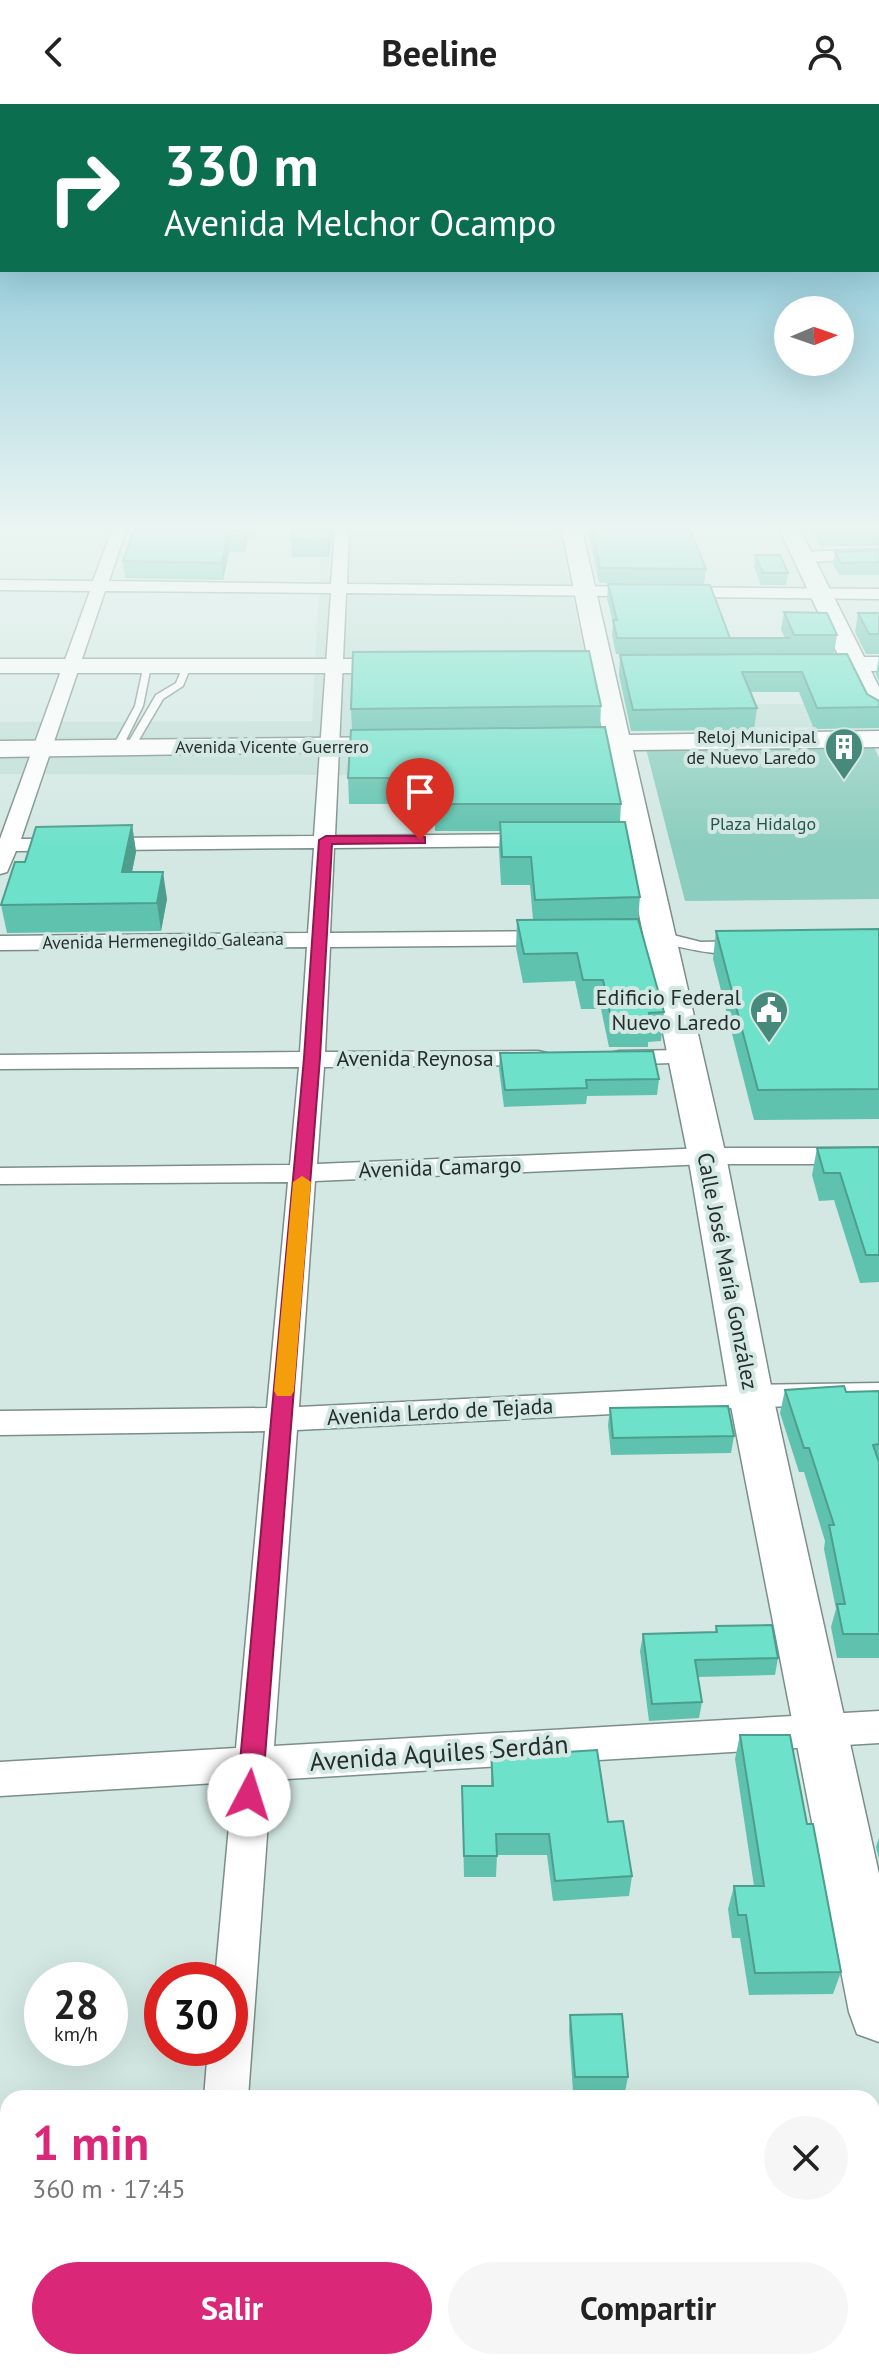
<!DOCTYPE html>
<html lang="es">
<meta charset="utf-8">
<style>
:root{--surface:#fff;--page:#f6f6f6;--text:#222;--muted:#767676;--accent:#db2777}
body{margin:0;font-family:"PT Sans",sans-serif;background:var(--page);color:var(--text);height:100vh;display:flex;flex-direction:column;font-size:30px;white-space:nowrap}
*{box-sizing:border-box;margin:0}
p{font-size:26px;color:var(--muted)}
.icon{flex:none;width:44px;height:44px;fill:none;stroke:currentColor;stroke-width:2;stroke-linecap:round;stroke-linejoin:round}
.map{position:relative;flex:1;overflow:hidden}
.side{position:absolute;left:0px;top:1986px;width:880px;height:280px;display:flex;flex-direction:column;background:var(--surface);border-radius:24px 24px 0 0;box-shadow:0 8px 32px #0002}
.side>*{flex:none}
.guide{position:absolute;left:0px;top:0px;width:880px;height:168px;box-shadow:0 8px 32px #0002;background:#0b6e4f;color:#fff;overflow:hidden}
.needle{width:52px;rotate:88deg}
.controls{position:absolute;left:774px;top:192px;display:grid;gap:16px}
.controls a{display:grid;place-items:center;width:80px;height:80px;border-radius:50%;background:var(--surface);box-shadow:0 8px 32px #0002;font-size:40px}
.speed{position:absolute;left:24px;top:1858px;display:flex;gap:16px;font-size:40px;font-weight:700;text-align:center}
.speed>*{display:grid;place-content:center;width:104px;height:104px;border-radius:50%;background:var(--surface);box-shadow:0 8px 32px #0002;line-height:1}
.speed small{font-size:20px;font-weight:400}
.speed .limit{border:12px solid #d22;background:#fff;color:#111}
.pin{position:absolute;display:grid;place-items:center;width:68px;height:68px;color:#fff;margin:-82px -34px;border-radius:50% 50% 50% 0;rotate:-45deg;box-shadow:0 0 8px #0007}
.pin .icon{rotate:45deg}
.me{position:absolute;width:88px;margin:-44px;rotate:5deg;stroke-linejoin:round;filter:drop-shadow(0 0 6px #0008)}
.turn{display:flex;align-items:center;gap:28px;height:168px;padding:0 32px;font-size:36px}
.turn .icon{width:104px;height:104px;stroke-width:2.5}
.turn b{display:block;font-size:56px;line-height:68px}
.round{display:grid;place-items:center;flex:none;width:84px;height:84px;border-radius:42px;background:var(--page)}
.overview{display:flex;align-items:center;justify-content:space-between;height:136px;padding:0 32px}
h1{font-size:48px;font-weight:800;line-height:60px;color:var(--accent)}
.button{display:flex;gap:16px;margin-top:auto;padding:16px 32px}
.button a{flex:1;height:92px;border-radius:48px;background:var(--accent);color:#fff;font-size:32px;font-weight:800;line-height:92px;text-align:center}
.button a+a{background:var(--page);color:var(--text)}
header{display:flex;justify-content:space-between;align-items:center;height:104px;padding:0 32px;background:var(--surface);font-size:36px;font-weight:800}
.map>svg:first-child{display:block}
.built{fill:#c0ded6}
.green{fill:#8bcdbe}
.lines{fill:none;stroke-linecap:round;stroke-linejoin:round}
.service-casing{stroke:#7b8e89;stroke-width:3}
.pedestrian-casing{stroke:#7b8e89;stroke-width:3}
.minor-casing{stroke:#7b8e89;stroke-width:3}
.tertiary-casing{stroke:#7b8e89;stroke-width:3}
.secondary-casing{stroke:#7b8e89;stroke-width:3}
.service{fill:#fff;fill-rule:evenodd}
.pedestrian{fill:#fff;fill-rule:evenodd}
.minor{fill:#fff;fill-rule:evenodd}
.tertiary{fill:#fff;fill-rule:evenodd}
.secondary{fill:#fff;fill-rule:evenodd}
.wall{fill:#5fc2ae}
.shaded-wall{fill:#4d9e8d}
.building{fill:#6ee1ca;stroke:#4d9e8d;stroke-width:2}
.route{fill:#db2777;stroke:#8e194d;stroke-width:2}
.slow{fill:#f59e0b}
.labels{text-anchor:middle;stroke-width:8;stroke-linejoin:round;paint-order:stroke}
.far-poi-label{font-size:18px;fill:#262e2c;stroke:#d3e8e3;text-anchor:end}
.far-street-label{font-size:18px;fill:#262e2c;stroke:#d3e8e3}
.far-park-label{font-size:18px;fill:#25564d;stroke:#d3e8e3}
.poi-label{font-size:22px;fill:#262e2c;stroke:#d3e8e3;text-anchor:end}
.street-label{font-size:22px;fill:#262e2c;stroke:#d3e8e3}
.near-street-label{font-size:26px;fill:#262e2c;stroke:#d3e8e3}
</style>
<header><svg class="icon" aria-label="back" viewBox="0 0 24 24"><path d="M15 5l-7 7 7 7"/></svg>Beeline<svg class="icon" aria-label="person" viewBox="0 0 24 24"><circle cx="12" cy="8" r="4"/><path d="M4 21q1-7 8-7t8 7"/></svg></header>
<div class="map">
<svg width="879" height="2266" viewBox="0 0 879 2266">
<rect width="100%" height="100%" fill="#d3e8e3"/>
<!-- built -->
<g class="built">
<polygon points="322,426 557,426 604,634 607,672 0,670 0,618 312,617"/>
<polygon points="684,600 879,600 879,623 633,624"/>
</g>
<!-- green -->
<polygon class="green" points="874,643 879,654 879,795 685,797 646,645"/>
<g class="lines">
<defs>
<g id="service">
<polygon points="144,560 151,562 143,602 122,644 114,646 112,644 135,602"/>
<polygon points="184,560 191,562 183,582 163,595 133,646 127,646 125,644 156,591 176,579"/>
</g>
<path id="pedestrian" d="M661,828L701,838L742,837L751,842C733,859 677,842 655,837L652,833Z"/>
<g id="minor">
<path d="M112,426H126L109,477L331,480L335,426H349L347,480L879,485V495L346,489L335,732L535,730L545,736L535,742L334,744L330,829L552,827L563,834L552,841L330,843L325,948L538,947L547,949L550,954L547,959L538,961L324,963L317,1060L707,1044H879V1060H707L315,1077L299,1303L751,1281L879,1279V1301L751,1303L297,1326L274,1642L879,1607V1639L271,1676L248,1994H204L208,1944H230V1876H215L233,1678L0,1692V1658L236,1644L265,1327L0,1331V1307L267,1304L288,1078L0,1080V1064L290,1061L299,963L0,965V951L300,948L307,843L0,846V832L308,829L314,744L16,747L7,768L0,770V735L90,487L0,486V476L93,477ZM105,487L331,489L314,732L21,735Z"/>
<polygon points="879,445 879,455 804,458 796,453 804,448"/>
<polygon points="686,946 695,948 698,953 695,958 619,961 610,959 607,954 610,949 619,947"/>
<rect x="181" y="2258" width="50" height="8"/>
</g>
<g id="tertiary">
<polygon points="879,2154 879,2216 872,2217 872,2155"/>
<polygon points="0,2199 8,2199 8,2258 16,2258 0,2261"/>
</g>
<g id="secondary">
<polygon points="562,426 582,426 629,631 879,627 879,643 633,646 726,1052 773,1292 879,1770 879,1938 857,1930 849,1908 729,1292 688,1052 606,647 586,645 582,639 586,633 603,631"/>
<polygon points="780,426 800,426 864,553 879,553 879,567 871,567 879,583 879,617 870,614 866,609 846,567 791,565 788,560 791,555 839,553"/>
<polygon points="0,555 408,555 417,557 420,562 417,567 408,569 0,569"/>
<polygon points="403,633 412,635 416,641 412,647 0,653 0,637"/>
</g>
</defs>
<!-- service casing -->
<use href="#service" class="service-casing"/>
<!-- pedestrian casing -->
<use href="#pedestrian" class="pedestrian-casing"/>
<!-- minor casing -->
<use href="#minor" class="minor-casing"/>
<!-- tertiary casing -->
<use href="#tertiary" class="tertiary-casing"/>
<!-- secondary casing -->
<use href="#secondary" class="secondary-casing"/>
<!-- service -->
<use href="#service" class="service"/>
<!-- pedestrian -->
<use href="#pedestrian" class="pedestrian"/>
<!-- minor -->
<use href="#minor" class="minor"/>
<!-- tertiary -->
<use href="#tertiary" class="tertiary"/>
<!-- secondary -->
<use href="#secondary" class="secondary"/>
</g>
<!-- wall -->
<g class="wall">
<polygon points="134,426 256,426 256,435 247,435 245,448 229,448 223,476 125,474 123,457"/>
<polygon points="333,426 329,453 292,453 291,436"/>
<polygon points="588,426 690,426 706,465 704,480 599,479"/>
<polygon points="811,426 879,426 879,442 820,442"/>
<polygon points="879,446 879,471 839,471 833,460 835,448"/>
<polygon points="755,451 788,469 786,481 761,481 754,463"/>
<polygon points="608,480 730,534 785,534 781,526 784,508 837,531 834,550 867,590 879,597 879,624 814,625 799,588 750,588 757,604 754,626 631,627 619,571 620,551 776,550 616,550 612,531 613,518 607,495"/>
<polygon points="858,509 879,509 879,550 866,550 855,528"/>
<polygon points="879,552 879,577 876,570"/>
<polygon points="601,602 600,624 621,700 620,718 640,793 638,815 664,908 661,937 648,938 648,943 609,943 601,905 581,905 575,877 523,879 516,844 517,816 533,816 530,781 501,781 499,745 500,727 435,727 434,700 349,700 348,674 352,626 351,605"/>
<polygon points="132,721 136,748 132,768 167,795 161,827 7,829 1,801 25,758"/>
<polygon points="879,825 879,1015 754,1016 713,855 716,827"/>
<polygon points="500,949 659,975 657,991 587,992 586,1000 504,1003 499,965"/>
<polygon points="879,1043 879,1178 860,1179 834,1096 819,1097 812,1071 817,1044"/>
<polygon points="785,1286 846,1288 879,1287 879,1554 837,1554 831,1523 836,1505 824,1445 825,1437 804,1368 799,1368 780,1309"/>
<polygon points="610,1304 734,1332 731,1349 611,1351 608,1321"/>
<polygon points="716,1522 778,1554 775,1571 698,1573 702,1598 699,1614 649,1617 640,1547 643,1530 715,1529"/>
<polygon points="740,1631 807,1720 841,1868 833,1890 749,1891 740,1834 732,1834 728,1805 734,1782 754,1782 735,1655"/>
<polygon points="491,1648 608,1718 632,1772 629,1792 553,1797 547,1751 497,1751 496,1773 464,1773 462,1682 491,1682"/>
<polygon points="879,1734 879,1755 876,1743"/>
<polygon points="570,1911 628,1973 625,1988 573,1988 569,1926"/>
</g>
<!-- shaded-wall -->
<g class="shaded-wall">
<polygon points="245,426 247,426 247,435 245,448 244,431"/>
<polygon points="330,426 333,426 329,453 328,437"/>
<polygon points="228,431 229,448 223,476 222,459"/>
<polygon points="132,721 136,748 126,796 122,768"/>
<polygon points="163,768 167,795 161,827 157,799"/>
</g>
<!-- building -->
<g class="building">
<polygon points="134,426 245,426 244,431 228,431 222,459 123,457"/>
<polygon points="293,426 330,426 328,437 291,436"/>
<polygon points="592,426 690,426 706,465 600,464"/>
<polygon points="822,426 879,426 823,427"/>
<polygon points="879,446 879,458 841,459 835,448"/>
<polygon points="755,451 780,451 788,469 763,469"/>
<polygon points="608,480 710,481 730,534 790,534 617,534 613,516 617,516"/>
<polygon points="784,508 827,509 837,531 794,531"/>
<polygon points="858,509 879,509 879,530 869,530"/>
<polygon points="589,547 601,602 351,605 353,548"/>
<polygon points="847,550 867,590 879,597 879,603 817,604 802,568 742,568 757,604 633,606 620,551"/>
<polygon points="605,623 621,700 434,700 434,674 348,674 351,626"/>
<polygon points="500,718 625,718 640,793 535,796 531,753 502,753"/>
<polygon points="132,721 122,768 163,768 157,799 1,801 15,758 25,758 36,723"/>
<polygon points="638,815 664,908 649,909 650,914 611,914 603,876 583,876 577,849 524,850 517,816"/>
<polygon points="879,825 879,985 758,986 716,827"/>
<polygon points="653,947 659,975 586,976 587,984 505,986 500,949"/>
<polygon points="879,1043 879,1151 866,1151 840,1069 824,1069 817,1044"/>
<polygon points="844,1282 846,1288 879,1287 879,1340 873,1341 879,1358 879,1530 843,1530 837,1500 845,1500 829,1421 834,1421 809,1344 804,1344 785,1286"/>
<polygon points="728,1302 734,1332 613,1334 610,1304"/>
<polygon points="772,1521 778,1554 695,1556 702,1598 652,1600 643,1530 717,1528 716,1522"/>
<polygon points="740,1631 790,1631 807,1720 813,1720 841,1868 755,1869 746,1811 738,1811 734,1782 764,1782"/>
<polygon points="597,1646 608,1718 623,1717 632,1772 555,1777 549,1730 496,1730 497,1752 464,1752 462,1682 493,1682 491,1648 534,1650"/>
<polygon points="622,1910 628,1973 575,1973 570,1911"/>
</g>
<!-- sky -->
<linearGradient id="sky" x2="0" y2="1"><stop stop-color="#68b8cf"/><stop offset="0.57" stop-color="#ebf5f2"/><stop offset="1" stop-color="#ebf5f2" stop-opacity="0"/></linearGradient>
<rect width="879" height="743" fill="url(#sky)"/>
<!-- route -->
<polygon class="route" points="420,732 425,733 425,739 332,740 320,954 262,1691 258,1699 249,1702 241,1699 237,1691 304,954 319,736 326,732"/>
<!-- slow -->
<polygon class="slow" points="302,1072 311,1078 294,1287 291,1292 277,1292 274,1287 293,1078"/>
<!-- icons -->
<defs>
<symbol id="building-pin" viewBox="-11 -11 22 30"><path d="M0 17L-7.5 6A9.5 9.5 0 1 1 7.5 6Z" fill="#478a7c" stroke="#d3e8e3"/><path d="M-4-6H4V6H1V3H-1V6H-4ZM-2.5-4.3h1.7v1.8h-1.7ZM.8-4.3h1.7v1.8H.8ZM-2.5-1h1.7V.8h-1.7ZM.8-1h1.7V.8H.8Z" fill="#fff"/></symbol>
<symbol id="civic-pin" viewBox="-11 -11 22 30"><path d="M0 17L-7.5 6A9.5 9.5 0 1 1 7.5 6Z" fill="#478a7c" stroke="#d3e8e3"/><path d="M-.6-6.5H3V-4.5H.6V-3L4-1V1h2V6H-6V1h2V-1L-.6-3ZM-1.2 2.5V6h2.4V2.5Z" fill="#fff"/></symbol>
</defs>
<g fill-rule="evenodd">
<use href="#building-pin" x="822" y="621" width="44" height="60"/>
<use href="#civic-pin" x="747" y="884" width="44" height="60"/>
</g>
<g class="labels">
<!-- far-poi labels -->
<g class="far-poi-label">
<text x="816" y="639">Reloj Municipal<tspan x="816" dy="21">de Nuevo Laredo</tspan></text>
</g>
<!-- far-street labels -->
<g class="far-street-label">
<text x="272" y="649">Avenida Vicente Guerrero</text>
<text transform="translate(163 837) rotate(-1)" y="6">Avenida Hermenegildo Galeana</text>
</g>
<!-- far-park labels -->
<g class="far-park-label">
<text x="763" y="726">Plaza Hidalgo</text>
</g>
<!-- poi labels -->
<g class="poi-label">
<text x="741" y="901">Edificio Federal<tspan x="741" dy="25">Nuevo Laredo</tspan></text>
</g>
<!-- street labels -->
<g class="street-label">
<text x="415" y="962">Avenida Reynosa</text>
<text transform="translate(440 1063) rotate(-2)" y="8">Avenida Camargo</text>
<text transform="translate(728 1167) rotate(79)" y="8">Calle José María González</text>
<text transform="translate(440 1307) rotate(-3)" y="8">Avenida Lerdo de Tejada</text>
</g>
<!-- near-street labels -->
<g class="near-street-label">
<text transform="translate(439 1649) rotate(-4)" y="9">Avenida Aquiles Serdán</text>
</g>
</g>
</svg>
<div class="controls">
<a><svg class="needle" viewBox="-14 -14 28 28"><path d="M0-13l5 13h-10z" fill="#e53935"/><path d="M0 13l5-13h-10z" fill="#767676"/></svg></a>
</div>
<div class="speed"><div>28<small>km/h</small></div><div class="limit">30</div></div>
<div class="pin" style="left:420px;top:736px;background:#d93025"><svg class="icon" aria-label="arrive" viewBox="0 0 24 24"><path d="M6 21V4h12l-3 4 3 4H6"/></svg></div>
<svg class="me" style="left:249px;top:1691px" viewBox="-20 -20 40 40"><circle r="19" fill="#fff"/><path d="M0-13L10 11 0 6-10 11z" fill="#db2777"/></svg>
<div class="guide">
<div class="turn"><svg class="icon" aria-label="right" viewBox="0 0 24 24"><path d="M7 20v-9h11M14 6l5 5-5 5"/></svg><div><b>330 m</b>Avenida Melchor Ocampo</div></div>
</div>
<section class="side">
<div class="overview"><div><h1>1 min</h1><p>360 m · 17:45</p></div><a class="round"><svg class="icon" aria-label="close" viewBox="0 0 24 24"><path d="M6 6l12 12M18 6L6 18"/></svg></a></div>
<div class="button"><a>Salir</a><a>Compartir</a></div>
</section>
</div>
